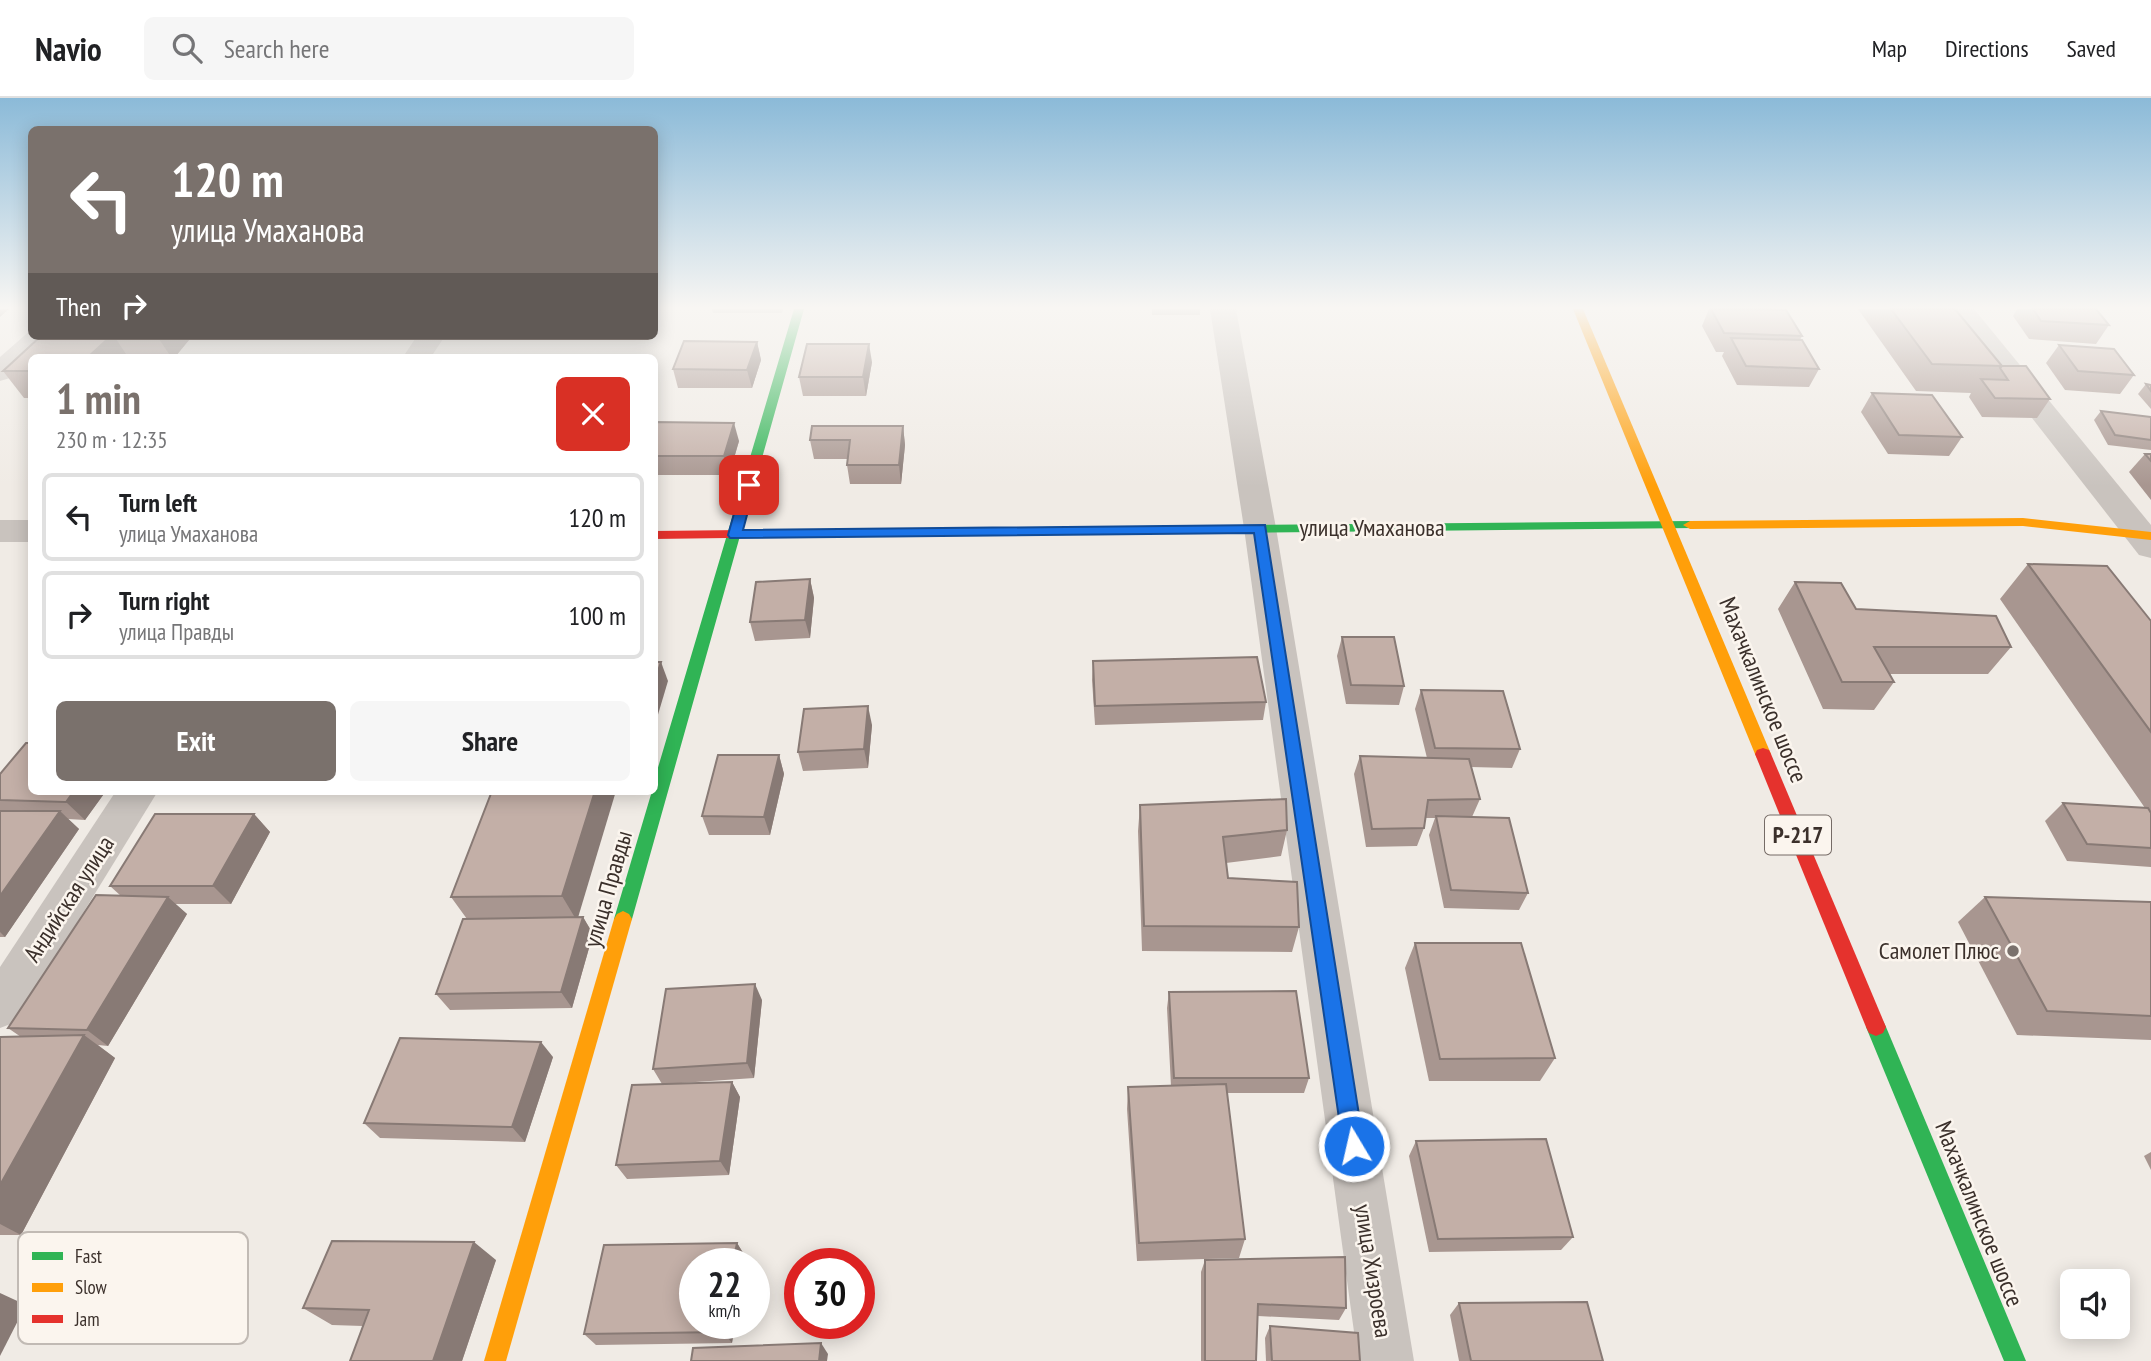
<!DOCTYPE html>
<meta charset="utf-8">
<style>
:root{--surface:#fff;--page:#f6f6f6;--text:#202124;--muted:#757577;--line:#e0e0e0;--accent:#7a716c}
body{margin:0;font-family:"PT Sans Narrow",sans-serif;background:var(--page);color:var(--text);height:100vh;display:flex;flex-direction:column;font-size:26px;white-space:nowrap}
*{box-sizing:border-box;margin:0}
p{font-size:23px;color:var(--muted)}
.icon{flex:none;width:38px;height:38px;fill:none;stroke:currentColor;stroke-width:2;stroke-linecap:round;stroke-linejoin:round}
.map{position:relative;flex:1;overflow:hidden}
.details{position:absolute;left:28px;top:256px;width:630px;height:441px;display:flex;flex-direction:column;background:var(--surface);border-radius:10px;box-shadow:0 4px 18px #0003}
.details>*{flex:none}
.top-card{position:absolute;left:28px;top:28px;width:630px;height:214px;border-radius:10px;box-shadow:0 4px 18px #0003;background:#7a716c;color:#fff;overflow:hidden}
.tools{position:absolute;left:2060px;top:1171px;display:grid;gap:14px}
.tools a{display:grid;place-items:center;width:70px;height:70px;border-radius:10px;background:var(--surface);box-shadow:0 4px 18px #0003;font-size:35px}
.speed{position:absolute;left:679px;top:1150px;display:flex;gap:14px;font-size:35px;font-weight:700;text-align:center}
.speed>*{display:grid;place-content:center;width:91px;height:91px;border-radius:50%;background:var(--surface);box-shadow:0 4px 18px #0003;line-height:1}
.speed small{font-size:18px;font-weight:400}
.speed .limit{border:10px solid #d22;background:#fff;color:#111}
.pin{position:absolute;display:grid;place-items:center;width:60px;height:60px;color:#fff;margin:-30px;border-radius:14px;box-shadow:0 4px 10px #0006}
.me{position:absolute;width:77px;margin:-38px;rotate:351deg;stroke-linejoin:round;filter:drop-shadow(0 0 5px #0008)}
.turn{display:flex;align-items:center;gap:24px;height:147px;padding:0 28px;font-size:32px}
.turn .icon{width:91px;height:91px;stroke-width:2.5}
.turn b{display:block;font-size:49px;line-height:60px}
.then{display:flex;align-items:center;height:66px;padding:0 28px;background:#0003;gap:14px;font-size:26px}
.round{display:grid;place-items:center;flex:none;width:74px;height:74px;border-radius:10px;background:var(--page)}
.headline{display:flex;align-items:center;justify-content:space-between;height:119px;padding:0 28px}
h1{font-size:42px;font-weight:700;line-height:52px;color:var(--accent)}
.action{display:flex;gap:14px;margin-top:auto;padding:14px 28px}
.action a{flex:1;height:80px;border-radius:10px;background:var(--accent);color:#fff;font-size:28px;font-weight:700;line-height:80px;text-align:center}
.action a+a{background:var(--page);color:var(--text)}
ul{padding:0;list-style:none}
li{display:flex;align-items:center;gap:21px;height:88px;margin:0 14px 10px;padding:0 14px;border:4px solid var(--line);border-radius:10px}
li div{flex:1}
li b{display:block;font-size:26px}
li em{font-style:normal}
header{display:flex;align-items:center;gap:42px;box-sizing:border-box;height:98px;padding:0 35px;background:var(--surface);border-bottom:2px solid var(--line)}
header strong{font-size:33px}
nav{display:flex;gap:38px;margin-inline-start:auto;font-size:24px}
.search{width:490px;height:63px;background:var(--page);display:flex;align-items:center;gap:18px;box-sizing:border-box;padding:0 24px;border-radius:10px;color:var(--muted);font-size:26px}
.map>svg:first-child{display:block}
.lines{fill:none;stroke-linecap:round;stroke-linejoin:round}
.street{fill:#c9c3be;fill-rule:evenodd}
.fast{fill:#30b455;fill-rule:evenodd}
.slow{fill:#ff9f0a;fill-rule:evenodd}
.jam{fill:#e5322d;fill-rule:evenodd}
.wall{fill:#a89690}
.shaded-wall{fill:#887a75}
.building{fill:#c3afa7;stroke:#887a75;stroke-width:2}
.route{fill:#1a73e8;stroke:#114b97;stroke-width:2}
.poi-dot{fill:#7a716c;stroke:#fbf5ee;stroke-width:2.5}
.labels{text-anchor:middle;stroke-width:5;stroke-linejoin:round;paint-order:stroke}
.shield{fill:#fbf5ee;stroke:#756b66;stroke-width:2}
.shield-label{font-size:23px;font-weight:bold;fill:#3b302b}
.street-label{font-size:24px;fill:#3b302b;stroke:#fbf5ee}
.poi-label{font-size:24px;fill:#3b302b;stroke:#fbf5ee;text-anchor:end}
.key{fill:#fbf5ee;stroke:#c1bab4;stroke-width:2}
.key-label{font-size:19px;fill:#3b302b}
</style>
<header>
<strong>Navio</strong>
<div class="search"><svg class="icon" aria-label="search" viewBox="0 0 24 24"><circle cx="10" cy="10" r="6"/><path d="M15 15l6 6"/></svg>Search here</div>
<nav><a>Map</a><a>Directions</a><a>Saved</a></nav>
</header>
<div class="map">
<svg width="2151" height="1263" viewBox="0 0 2151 1263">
<rect width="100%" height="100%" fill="#f0ebe5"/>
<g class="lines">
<!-- street -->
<g class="street">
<polygon points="1210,211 1236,211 1276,430 1414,1263 1358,1263 1244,430"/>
<polygon points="1947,211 1974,211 2151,427 2151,460 2139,457"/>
<polygon points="32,231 32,238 52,238 10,280 0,283 0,259"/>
<polygon points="417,238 445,238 431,259 403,259"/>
<rect x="0" y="422" width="32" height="22"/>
<polygon points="116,693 158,693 16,924 0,930 0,869"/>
</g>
<!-- fast -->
<g class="fast">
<polygon points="794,211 804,211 632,821 629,826 623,829 617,826 614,821 652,693 654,693 654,683"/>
<polygon points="1690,423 1695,424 1695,430 924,438 917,434 924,430"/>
<polygon points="1876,920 1883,923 1886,929 2026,1263 2004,1263 1866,929 1869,923"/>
</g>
<!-- slow -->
<g class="slow">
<polygon points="1573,211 1583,211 1771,656 1769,660 1757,660 1755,656"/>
<polygon points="2023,420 2151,434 2151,442 2023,428 1690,431 1683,427 1690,423"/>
<polygon points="623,813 629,816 632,821 506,1263 484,1263 614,821 617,816"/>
</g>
<!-- jam -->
<g class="jam">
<polygon points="924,430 931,434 929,437 654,441 654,433"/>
<polygon points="1763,650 1769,652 1771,656 1886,929 1883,935 1876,938 1869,935 1866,929 1755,656 1757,652"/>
</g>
</g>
<!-- wall -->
<g class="wall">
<polygon points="712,211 783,211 782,215 713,215"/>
<rect x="1152" y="211" width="48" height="6"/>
<polygon points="1709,211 1764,211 1802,238 1800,242 1819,271 1809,289 1737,287 1722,258 1724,254 1716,254 1702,228"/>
<polygon points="1858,211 1955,211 2001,268 2050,301 2037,320 1982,319 1969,299 1971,295 1916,293"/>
<polygon points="2017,211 2096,211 2109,227 2096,246 2029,241 2013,218"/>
<polygon points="41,238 187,238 189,242 175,259 32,259 32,300 24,300 3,273"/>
<polygon points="757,244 761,262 752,290 678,290 673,271"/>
<polygon points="2059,247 2134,277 2120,296 2065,292 2046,265"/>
<polygon points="872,264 866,298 803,298 799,279"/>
<polygon points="2146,286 2151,287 2151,311 2138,296"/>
<polygon points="1872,295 1962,339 1949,358 1888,356 1861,314"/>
<polygon points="2101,313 2151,319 2151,352 2108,347 2094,322"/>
<polygon points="654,324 739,343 729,377 654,377"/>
<polygon points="903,328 905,347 901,386 850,386 847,367 848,361 814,361 810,342"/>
<polygon points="2145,356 2151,356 2151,402 2129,374"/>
<polygon points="2028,466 2151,523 2151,769 2067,763 2045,723 2063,705 2145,710 2000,501"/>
<polygon points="810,481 814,500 810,540 755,543 750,524"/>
<polygon points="1795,484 1856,511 2011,549 1988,576 1890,576 1894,584 1874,612 1823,611 1778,511"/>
<polygon points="1342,539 1404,588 1399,607 1346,606 1337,558"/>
<polygon points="1093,563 1266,604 1263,622 1095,627 1092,582"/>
<polygon points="1421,592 1520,651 1512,670 1471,669 1480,701 1472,719 1460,719 1528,795 1519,812 1444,810 1429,737 1435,720 1425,720 1424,730 1417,748 1366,749 1354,676 1360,658 1427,660 1415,611"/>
<polygon points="872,627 868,670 803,673 798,654"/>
<polygon points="779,657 784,676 770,737 709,737 702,718"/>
<polygon points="0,676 106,693 85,722 68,721 79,731 5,839 0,839"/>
<polygon points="492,693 578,819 583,819 593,836 572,910 450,912 436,896 467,821 451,799"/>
<polygon points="1140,707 1287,732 1281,758 1226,765 1228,780 1299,829 1292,854 1142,853 1138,733"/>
<polygon points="254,716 270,734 231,806 175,806 187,816 108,948 98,947 115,960 21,1137 0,1137 0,939 21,939 8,930 121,798 110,788"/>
<polygon points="1985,799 2151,804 2151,942 2017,937 1958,824"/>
<polygon points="1415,845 1555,960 1540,983 1429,983 1405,870"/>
<polygon points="1169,894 1309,980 1304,995 1227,995 1245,1141 1239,1160 1137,1163 1127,1011 1128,989 1171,988 1167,910"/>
<polygon points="762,902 754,980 681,985 732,984 740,999 729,1077 627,1081 616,1067 662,986 653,971"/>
<polygon points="553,959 525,1044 380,1040 364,1025"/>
<polygon points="1416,1043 1573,1139 1561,1152 1429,1154 1409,1058"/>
<polygon points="2151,1054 2151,1072 2144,1058"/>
<polygon points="737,1145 745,1158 695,1225 735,1225 732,1245 596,1247 584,1236"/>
<polygon points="496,1162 462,1263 350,1263 363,1228 332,1227 303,1210"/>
<polygon points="1205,1162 1346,1210 1339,1222 1258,1218 1256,1263 1201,1263 1201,1174"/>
<polygon points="1459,1205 1603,1263 1459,1263 1450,1217"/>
<polygon points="1270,1228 1360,1263 1266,1263 1265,1240"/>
</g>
<!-- shaded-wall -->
<g class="shaded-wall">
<polygon points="0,211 9,211 0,219"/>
<polygon points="111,238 114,238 128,259 88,259"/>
<polygon points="157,238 187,238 189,242 175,259 171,259"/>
<polygon points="757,244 761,262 752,290 747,272"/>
<polygon points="869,246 872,264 866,298 863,279"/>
<polygon points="734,325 739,343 729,377 724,358"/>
<polygon points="903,328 905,347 901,386 899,367"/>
<polygon points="810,481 814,500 810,540 805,522"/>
<polygon points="661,564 668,583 654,630 654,585"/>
<polygon points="868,608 872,627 868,670 864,651"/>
<polygon points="779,657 784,676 770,737 764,719"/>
<polygon points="74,693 106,693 85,722 66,704"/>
<polygon points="595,693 616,693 577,823 562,798"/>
<polygon points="60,713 79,731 5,839 0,834 0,798"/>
<polygon points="254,716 270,734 231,806 213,788"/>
<polygon points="168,799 187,816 108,948 87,932"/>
<polygon points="583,819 593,836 572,910 561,894"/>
<polygon points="755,886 762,902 754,980 747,965"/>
<polygon points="84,937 115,960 21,1137 0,1126 0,1087"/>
<polygon points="541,944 553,959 525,1044 512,1029"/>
<polygon points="732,984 740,999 729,1077 720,1063"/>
<polygon points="474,1144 496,1162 462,1263 433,1263"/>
<polygon points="737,1145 745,1158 744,1166 733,1166"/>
<polygon points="0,1195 26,1207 0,1258"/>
<polygon points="724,1225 735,1225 732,1245 723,1234"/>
<polygon points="821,1245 828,1256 827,1263 819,1263"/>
</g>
<!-- building -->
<g class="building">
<polygon points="1711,211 1786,212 1802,238 1724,235"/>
<polygon points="1891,211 1955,211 2002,268 1932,266"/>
<polygon points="2033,211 2096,211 2109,227 2041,223"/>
<polygon points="41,238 111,238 88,259 32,259 32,273 3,273"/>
<polygon points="1731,240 1802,242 1819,271 1746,268"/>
<polygon points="684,243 757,244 747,272 673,271"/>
<polygon points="807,246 869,246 863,279 799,279"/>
<polygon points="2059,247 2114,251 2134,277 2078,273"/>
<polygon points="1999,268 2026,268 2050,301 1995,300 1981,281 2008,282 2000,270 2002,268"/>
<polygon points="2146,286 2151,287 2151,293"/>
<polygon points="1872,295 1932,297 1962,339 1899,337"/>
<polygon points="2101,313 2151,319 2151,342 2115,337"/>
<polygon points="654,324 734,325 724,358 654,358"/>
<polygon points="812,328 903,328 899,367 847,367 850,342 810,342"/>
<polygon points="2145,356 2151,356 2151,363"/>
<polygon points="2028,466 2107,468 2151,523 2151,634"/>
<polygon points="810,481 805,522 750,524 756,484"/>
<polygon points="1795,484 1841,485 1856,511 1996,518 2011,549 1874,549 1894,584 1842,584"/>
<polygon points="1342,539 1394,539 1404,588 1351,587"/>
<polygon points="1257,559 1266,604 1095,608 1093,563"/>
<polygon points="654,564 661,564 654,585"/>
<polygon points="1421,592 1503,593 1520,651 1435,650"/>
<polygon points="868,608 864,651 798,654 804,611"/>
<polygon points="26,645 32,645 32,693 74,693 66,704 0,702 0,676"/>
<polygon points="718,657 779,657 764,719 702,718"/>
<polygon points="1360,658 1469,661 1480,701 1428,702 1424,730 1372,731"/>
<polygon points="492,693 595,693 562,798 451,799"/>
<polygon points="1286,701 1287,732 1223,739 1228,780 1297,784 1299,829 1144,828 1140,707"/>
<polygon points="2063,705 2148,710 2151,715 2151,750 2087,746"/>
<polygon points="0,713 60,713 0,798"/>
<polygon points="155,716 254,716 213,788 110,788"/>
<polygon points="1436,718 1509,720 1528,795 1451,792"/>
<polygon points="96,797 168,799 87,932 8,930"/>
<polygon points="1985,799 2151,804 2151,918 2047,913"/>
<polygon points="583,819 561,894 436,896 463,821"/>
<polygon points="1415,845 1521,845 1555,960 1440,961"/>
<polygon points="755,886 747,965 653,971 666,891"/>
<polygon points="1296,893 1309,980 1174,980 1169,894"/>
<polygon points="84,937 0,1087 0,939"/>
<polygon points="400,940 541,944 512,1029 364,1025"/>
<polygon points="732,984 720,1063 616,1067 632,987"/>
<polygon points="1226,986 1245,1141 1139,1145 1128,989"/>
<polygon points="1546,1041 1573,1139 1438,1141 1416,1043"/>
<polygon points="332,1143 474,1144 433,1263 350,1263 369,1212 303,1210"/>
<polygon points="737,1145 733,1166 695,1166 695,1225 724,1225 723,1234 584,1236 604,1147"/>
<polygon points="1345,1159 1346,1210 1258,1206 1256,1263 1205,1263 1205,1162"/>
<polygon points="1587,1204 1603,1263 1471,1263 1459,1205"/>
<polygon points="1270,1228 1358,1235 1360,1263 1272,1263"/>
<polygon points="821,1245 819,1263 691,1263 693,1250"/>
</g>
<!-- sky -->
<linearGradient id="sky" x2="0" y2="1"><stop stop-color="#8bbad8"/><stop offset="0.54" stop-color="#f8f6f3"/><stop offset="1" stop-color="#f8f6f3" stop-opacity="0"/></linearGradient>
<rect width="2151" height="388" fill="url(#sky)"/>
<!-- route -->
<polygon class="route" points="749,383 755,387 743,432 1265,427 1364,1048 1361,1055 1354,1058 1346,1055 1343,1048 1254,435 730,440 728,437 742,387"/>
<!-- markers -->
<circle class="poi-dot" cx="2013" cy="853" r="7"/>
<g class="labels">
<!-- shield labels -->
<rect class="shield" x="1765" y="717.5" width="66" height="39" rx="5"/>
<g class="shield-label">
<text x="1798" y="745">Р-217</text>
</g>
<!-- street labels -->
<g class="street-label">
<text x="1372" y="438">улица Умаханова</text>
<text transform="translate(1763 592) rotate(68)" y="8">Махачкалинское шоссе</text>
<text transform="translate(608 791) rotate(-74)" y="8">улица Правды</text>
<text transform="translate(69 801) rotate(-57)" y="8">Андийская улица</text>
<text transform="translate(1979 1116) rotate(68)" y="8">Махачкалинское шоссе</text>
<text transform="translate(1373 1173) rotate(81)" y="8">улица Хизроева</text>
</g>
<!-- poi labels -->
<g class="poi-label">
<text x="1999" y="861">Самолет Плюс</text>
</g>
</g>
<!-- legend -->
<rect x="18" y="1134" width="230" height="112" rx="10" class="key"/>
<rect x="32" y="1154" width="31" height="8" fill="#30b455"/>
<rect x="32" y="1185" width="31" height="9" fill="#ff9f0a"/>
<rect x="32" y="1217" width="31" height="8" fill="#e5322d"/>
<g class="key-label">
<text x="75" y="1165">Fast</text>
<text x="75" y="1196">Slow</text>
<text x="75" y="1228">Jam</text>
</g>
</svg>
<div class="tools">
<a><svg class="icon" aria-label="sound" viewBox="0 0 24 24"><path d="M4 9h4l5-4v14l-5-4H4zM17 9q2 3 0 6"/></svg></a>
</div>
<div class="speed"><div>22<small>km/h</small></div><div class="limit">30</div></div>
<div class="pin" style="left:749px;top:387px;background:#d93025"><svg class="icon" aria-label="arrive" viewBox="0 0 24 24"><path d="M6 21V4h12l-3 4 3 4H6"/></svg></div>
<svg class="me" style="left:1354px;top:1048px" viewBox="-20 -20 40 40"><circle r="17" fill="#1a73e8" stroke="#fff" stroke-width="3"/><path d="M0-11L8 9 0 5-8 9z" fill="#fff"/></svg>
<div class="top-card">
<div class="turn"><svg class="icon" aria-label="left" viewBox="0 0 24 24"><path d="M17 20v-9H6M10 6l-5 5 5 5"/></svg><div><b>120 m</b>улица Умаханова</div></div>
<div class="then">Then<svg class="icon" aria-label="right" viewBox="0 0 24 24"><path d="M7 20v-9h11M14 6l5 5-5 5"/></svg></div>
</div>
<section class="details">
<div class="headline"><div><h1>1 min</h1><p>230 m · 12:35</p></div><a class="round" style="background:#d93025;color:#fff"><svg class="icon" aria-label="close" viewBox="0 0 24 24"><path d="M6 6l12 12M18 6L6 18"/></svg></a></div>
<ul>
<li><svg class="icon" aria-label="left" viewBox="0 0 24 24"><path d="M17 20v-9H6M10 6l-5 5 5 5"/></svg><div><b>Turn left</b><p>улица Умаханова</p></div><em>120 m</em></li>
<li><svg class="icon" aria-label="right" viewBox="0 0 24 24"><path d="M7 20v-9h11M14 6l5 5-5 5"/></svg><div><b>Turn right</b><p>улица Правды</p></div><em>100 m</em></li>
</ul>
<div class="action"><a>Exit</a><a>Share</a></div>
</section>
</div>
